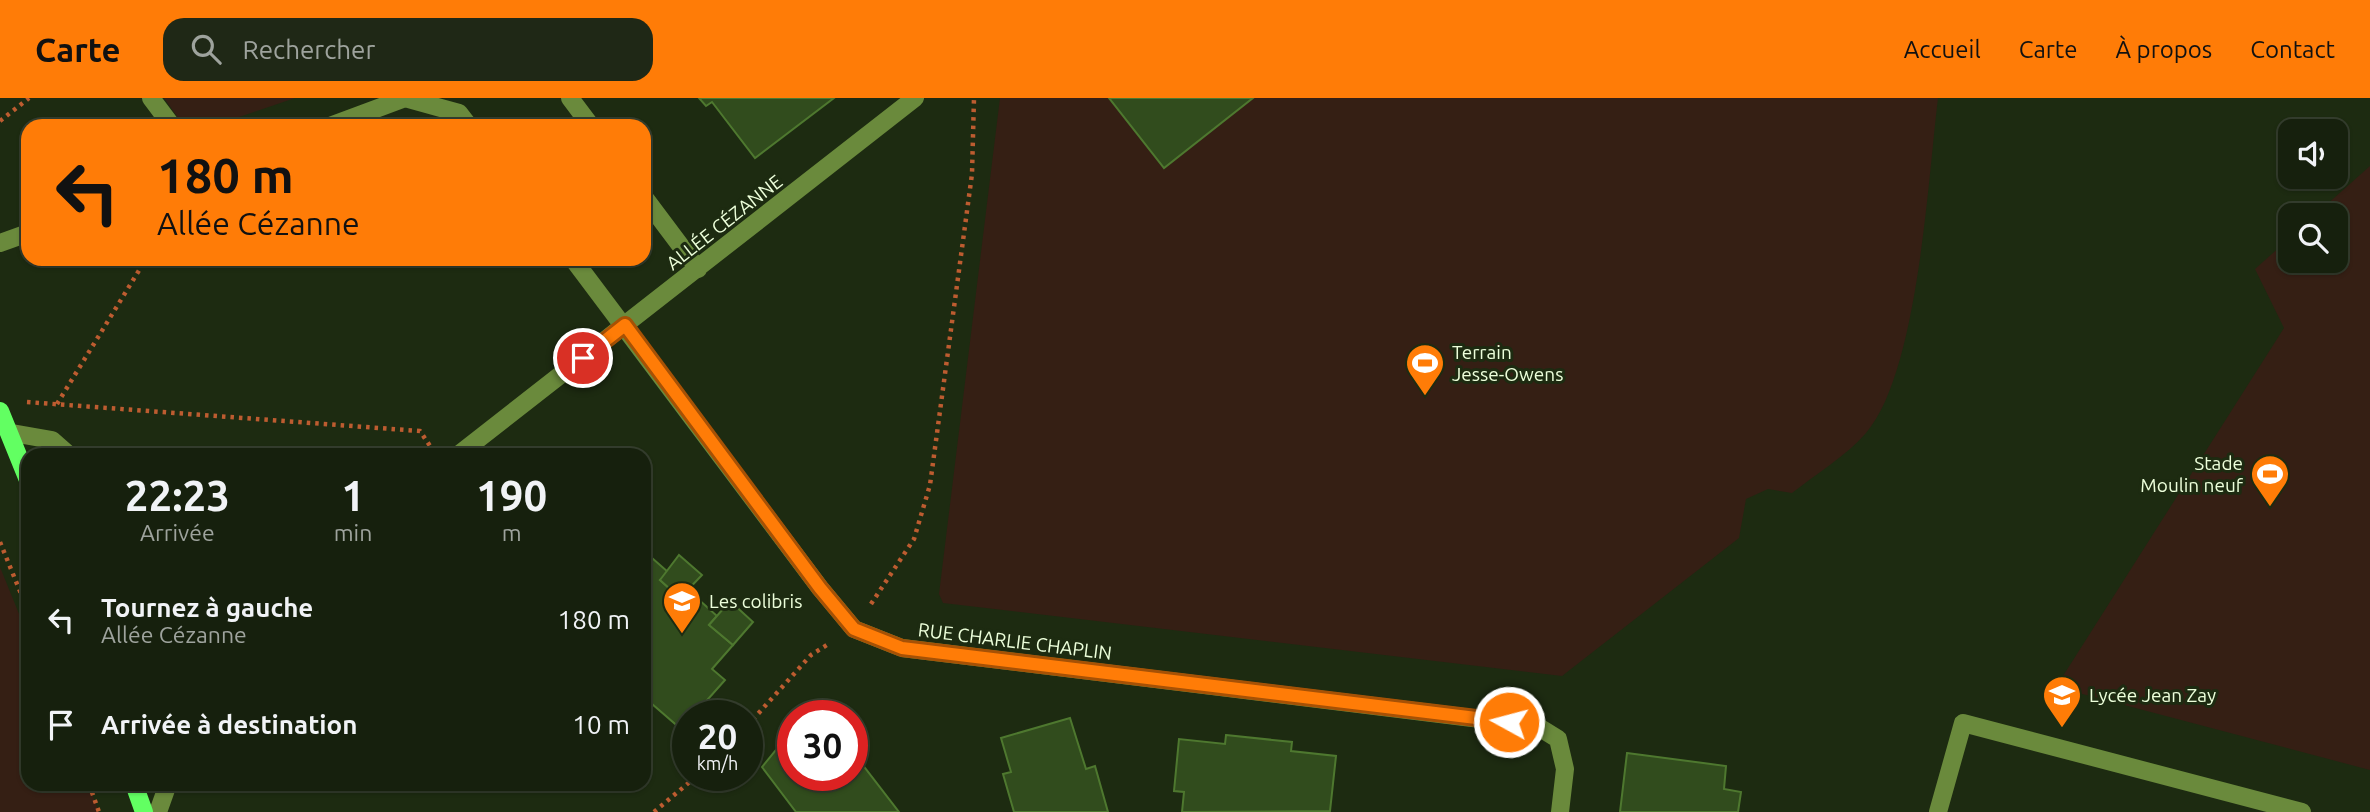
<!DOCTYPE html>
<html lang="fr">
<meta charset="utf-8">
<style>
:root{--surface:#16200d;--page:#1f2816;--text:#f1f3f6;--muted:#9ea39d;--line:#353e2e;--accent:#ff7c07}
body{margin:0;font-family:Ubuntu,sans-serif;background:var(--page);color:var(--text);height:100vh;display:flex;flex-direction:column;font-size:26px;white-space:nowrap}
*{box-sizing:border-box;margin:0}
p{font-size:23px;color:var(--muted)}
.icon{flex:none;width:38px;height:38px;fill:none;stroke:currentColor;stroke-width:2;stroke-linecap:round;stroke-linejoin:round}
.map{position:relative;flex:1;overflow:hidden}
.drawer{position:absolute;left:21px;top:350px;width:630px;height:343px;display:flex;flex-direction:column;background:var(--surface);border-radius:21px;box-shadow:0 2px 5px #0004,0 0 0 2px var(--line)}
.drawer>*{flex:none}
.banner{position:absolute;left:21px;top:21px;width:630px;height:147px;border-radius:21px;box-shadow:0 2px 5px #0004,0 0 0 2px var(--line);background:#ff7c07;color:#111;overflow:hidden}
.fabs{position:absolute;left:2278px;top:21px;display:grid;gap:14px}
.fabs a{display:grid;place-items:center;width:70px;height:70px;border-radius:14px;background:var(--surface);box-shadow:0 2px 5px #0004,0 0 0 2px var(--line);font-size:35px}
.speed{position:absolute;left:672px;top:602px;display:flex;gap:14px;font-size:35px;font-weight:700;text-align:center}
.speed>*{display:grid;place-content:center;width:91px;height:91px;border-radius:50%;background:var(--surface);box-shadow:0 2px 5px #0004,0 0 0 2px var(--line);line-height:1}
.speed small{font-size:18px;font-weight:400}
.speed .limit{border:10px solid #d22;background:#fff;color:#111}
.pin{position:absolute;display:grid;place-items:center;width:60px;height:60px;color:#fff;margin:-30px;border:4px solid #fff;border-radius:50%;box-shadow:0 2px 7px #0007}
.me{position:absolute;width:77px;margin:-38px;rotate:277deg;stroke-linejoin:round;filter:drop-shadow(0 0 5px #0008)}
.turn{display:flex;align-items:center;gap:24px;height:147px;padding:0 21px;font-size:32px}
.turn .icon{width:91px;height:91px;stroke-width:2.5}
.turn b{display:block;font-size:49px;line-height:60px}
.eta{display:flex;justify-content:space-evenly;align-items:center;height:119px;text-align:center}
.eta b{font-size:42px;font-weight:700;line-height:49px}
ul{padding:0;list-style:none}
li{display:flex;align-items:center;gap:21px;height:105px;padding:0 21px}
li div{flex:1}
li b{display:block;font-size:26px}
li em{font-style:normal}
header{display:flex;align-items:center;gap:42px;box-sizing:border-box;height:98px;padding:0 35px;background:var(--accent);color:#111}
header strong{font-size:33px}
nav{display:flex;gap:38px;margin-inline-start:auto;font-size:24px}
.search{width:490px;height:63px;background:var(--page);display:flex;align-items:center;gap:18px;box-sizing:border-box;padding:0 24px;border-radius:21px;color:var(--muted);font-size:26px}
.map>svg:first-child{display:block}
.green{fill:#351f14}
.building{fill:#314c1d;stroke:#4e782f;stroke-width:2}
.lines{fill:none;stroke-linecap:round;stroke-linejoin:round}
.path{stroke:#bd5c30;stroke-width:4.5;stroke-dasharray:3.5 5;stroke-linecap:butt}
.minor{stroke:#6a8a3c;stroke-width:18}
.major{stroke:#62ff62;stroke-width:18}
.route-casing{stroke:#a65105;stroke-width:18}
.route{stroke:#ff7c07;stroke-width:12}
.labels{text-anchor:middle;stroke-width:6;stroke-linejoin:round;paint-order:stroke}
.street-label{font-size:19px;fill:#edffdb;stroke:#1d2b11}
.poi-label{font-size:19px;fill:#edffdb;stroke:#1d2b11;text-anchor:start}
</style>
<header>
<strong>Carte</strong>
<div class="search"><svg class="icon" aria-label="search" viewBox="0 0 24 24"><circle cx="10" cy="10" r="6"/><path d="M15 15l6 6"/></svg>Rechercher</div>
<nav><a>Accueil</a><a>Carte</a><a>À propos</a><a>Contact</a></nav>
</header>
<div class="map">
<svg width="2370" height="714" viewBox="0 0 2370 714">
<rect width="100%" height="100%" fill="#1d2b11"/>
<!-- green -->
<g class="green">
<polygon points="164,0 295,0 213,28 184,28"/>
<path d="M1000,0H1938C1928,81 1918,275 1866,335C1846,358 1816,376 1792,395L1768,391L1746,401L1739,440L1562,578L943,505L939,496Z"/>
<polygon points="2370,68 2370,672 2056,589 2284,230 2255,171 2291,139 2291,163 2336,163 2336,117 2315,117"/>
<polygon points="0,469 28,538 28,686 88,686 99,714 0,714"/>
</g>
<!-- building -->
<g class="building">
<polygon points="699,0 834,0 755,60 712,4 706,8"/>
<polygon points="1109,0 1253,0 1164,70"/>
<polygon points="644,453 668,474 660,482 680,500 688,492 717,518 709,527 733,547 712,571 725,582 693,618 688,618 688,623 681,631 644,599"/>
<polygon points="679,457 702,477 680,500 660,482"/>
<polygon points="730,503 753,524 733,547 709,527"/>
<polygon points="815,605 825,618 804,618"/>
<polygon points="1070,620 1086,671 1095,668 1108,714 1014,714 1003,676 1011,674 1001,640"/>
<polygon points="793,631 793,677 852,677 852,653 899,714 796,714 762,669"/>
<polygon points="1226,637 1292,644 1291,653 1336,658 1330,713 1182,714 1184,694 1174,693 1179,641 1225,646"/>
<polygon points="1627,655 1726,668 1724,691 1741,694 1738,714 1620,714"/>
</g>
<g class="lines">
<!-- path -->
<g class="path">
<polyline points="0,23 29,0"/>
<polyline points="27,304 420,333 432,351"/>
<polyline points="57,306 146,161"/>
<polyline points="0,444 28,513"/>
<polyline points="871,506 914,441 930,387 972,76 974,0"/>
<polyline points="747,628 811,557 830,545"/>
<polyline points="89,686 99,714"/>
<polyline points="654,714 698,677"/>
</g>
<!-- minor -->
<g class="minor">
<polyline points="151,0 172,28"/>
<polyline points="570,0 591,28"/>
<polyline points="330,28 405,0 459,15 469,28"/>
<polyline points="644,99 698,171"/>
<polyline points="0,145 28,135"/>
<polyline points="573,161 820,490 854,531 902,550 1537,628 1558,641 1565,671 1560,714"/>
<polyline points="12,335 52,342 69,357"/>
<polyline points="458,357 915,0"/>
<polyline points="158,714 168,686"/>
<polyline points="1938,714 1963,625 2302,714"/>
</g>
<!-- major -->
<g class="major">
<polyline points="0,313 28,382"/>
<polyline points="134,686 144,714"/>
</g>
</g>
<g class="lines">
<defs>
<polyline id="route" points="583,260 625,227 820,490 854,531 902,550 1509,624"/>
</defs>
<!-- route casing -->
<use href="#route" class="route-casing"/>
<!-- route -->
<use href="#route" class="route"/>
</g>
<!-- icons -->
<defs>
<symbol id="stadium-pin" viewBox="-11 -11 22 30"><path d="M0 17L-7.5 6A9.5 9.5 0 1 1 7.5 6Z" fill="#ff7c07" stroke="#1d2b11"/><path d="M0-5a6.5 5 0 1 0 0 10a6.5 5 0 1 0 0-10ZM-3.5-1.8h7v3.6h-7Z" fill="#fff"/></symbol>
<symbol id="school-pin" viewBox="-11 -11 22 30"><path d="M0 17L-7.5 6A9.5 9.5 0 1 1 7.5 6Z" fill="#ff7c07" stroke="#1d2b11"/><path d="M0-5L7-2L0 1L-7-2ZM-4 1L0 2.5L4 1V4Q0 6-4 4Z" fill="#fff"/></symbol>
</defs>
<g fill-rule="evenodd">
<use href="#stadium-pin" x="1403" y="243" width="44" height="60"/>
<use href="#stadium-pin" x="2248" y="354" width="44" height="60"/>
<use href="#school-pin" x="660" y="481" width="44" height="60"/>
<use href="#school-pin" x="2040" y="575" width="44" height="60"/>
</g>
<g class="labels">
<!-- street labels -->
<g class="street-label">
<text transform="translate(724 124) rotate(-38)" y="7">ALLÉE CÉZANNE</text>
<text transform="translate(1015 543) rotate(7)" y="7">RUE CHARLIE CHAPLIN</text>
</g>
<!-- poi labels -->
<g class="poi-label">
<text x="1452" y="261">Terrain<tspan x="1452" dy="22">Jesse-Owens</tspan></text>
<text x="2243" y="372" text-anchor="end">Stade<tspan x="2243" dy="22">Moulin neuf</tspan></text>
<text x="709" y="510">Les colibris</text>
<text x="2089" y="604">Lycée Jean Zay</text>
</g>
</g>
</svg>
<div class="fabs">
<a><svg class="icon" aria-label="sound" viewBox="0 0 24 24"><path d="M4 9h4l5-4v14l-5-4H4zM17 9q2 3 0 6"/></svg></a>
<a><svg class="icon" aria-label="search" viewBox="0 0 24 24"><circle cx="10" cy="10" r="6"/><path d="M15 15l6 6"/></svg></a>
</div>
<div class="speed"><div>20<small>km/h</small></div><div class="limit">30</div></div>
<div class="pin" style="left:583px;top:260px;background:#d93025"><svg class="icon" aria-label="arrive" viewBox="0 0 24 24"><path d="M6 21V4h12l-3 4 3 4H6"/></svg></div>
<svg class="me" style="left:1509px;top:624px" viewBox="-20 -20 40 40"><circle r="17" fill="#ff7c07" stroke="#fff" stroke-width="3"/><path d="M0-11L8 9 0 5-8 9z" fill="#fff"/></svg>
<div class="banner">
<div class="turn"><svg class="icon" aria-label="left" viewBox="0 0 24 24"><path d="M17 20v-9H6M10 6l-5 5 5 5"/></svg><div><b>180 m</b>Allée Cézanne</div></div>
</div>
<section class="drawer">
<div class="eta">
<div><b>22:23</b><p>Arrivée</p></div>
<div><b>1</b><p>min</p></div>
<div><b>190</b><p>m</p></div>
</div>
<ul>
<li><svg class="icon" aria-label="left" viewBox="0 0 24 24"><path d="M17 20v-9H6M10 6l-5 5 5 5"/></svg><div><b>Tournez à gauche</b><p>Allée Cézanne</p></div><em>180 m</em></li>
<li><svg class="icon" aria-label="arrive" viewBox="0 0 24 24"><path d="M6 21V4h12l-3 4 3 4H6"/></svg><div><b>Arrivée à destination</b></div><em>10 m</em></li>
</ul>
</section>
</div>
